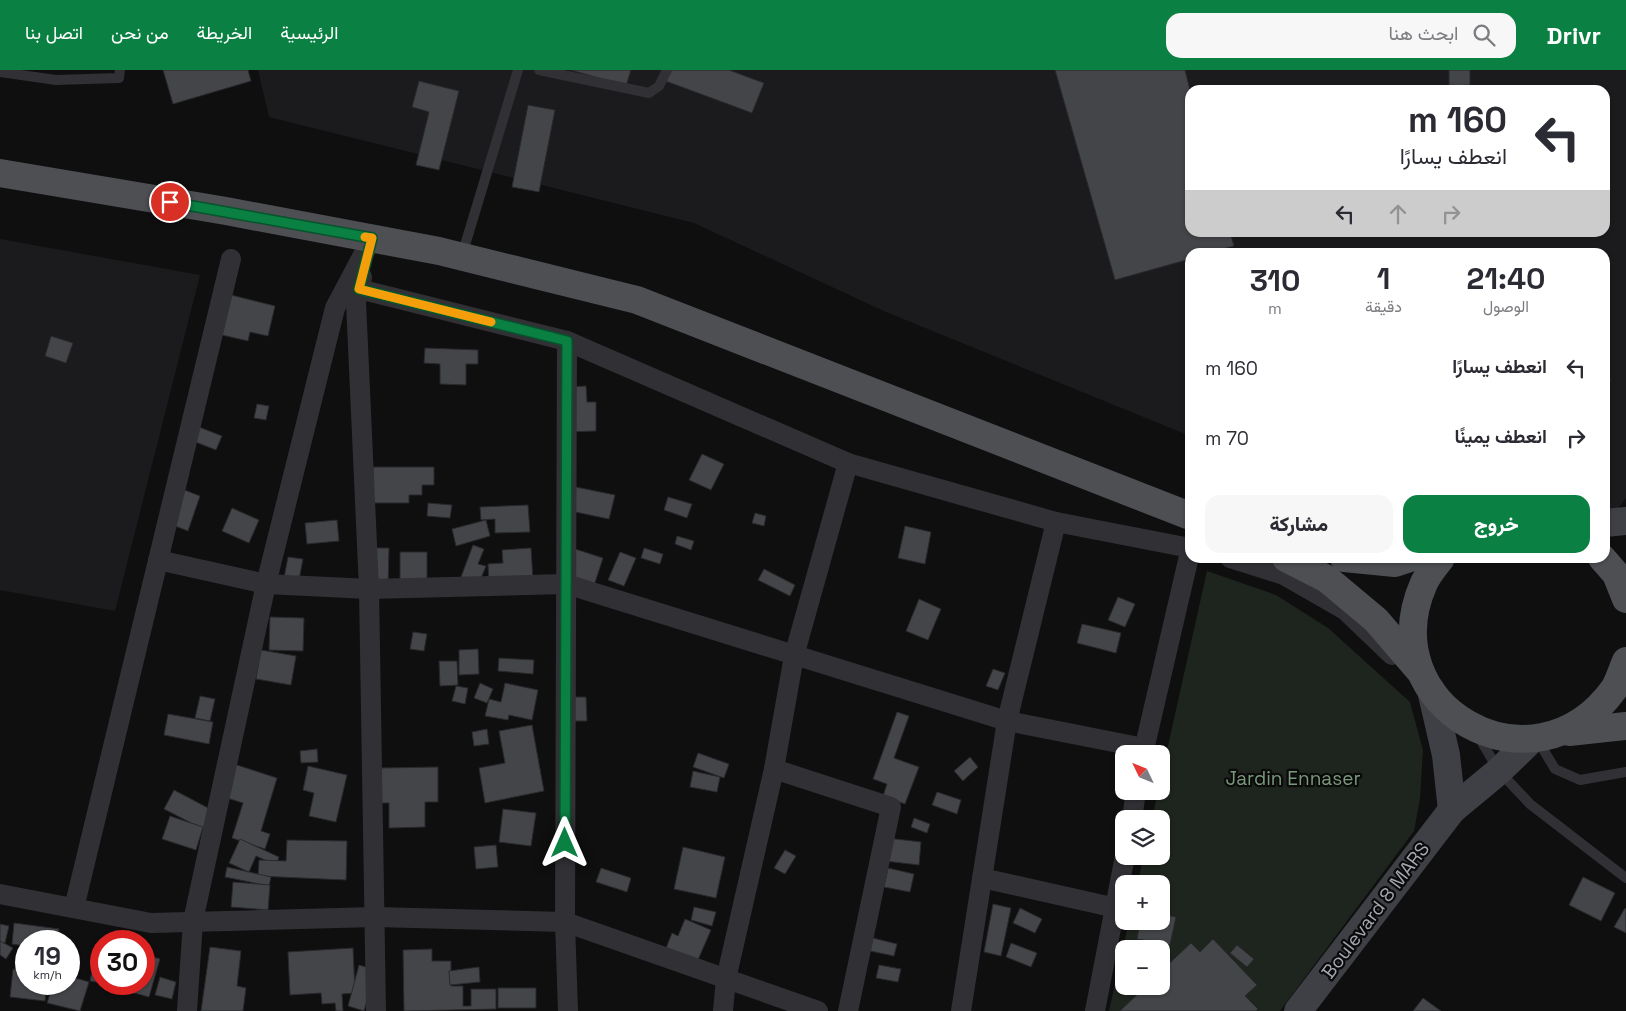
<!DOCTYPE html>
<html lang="ar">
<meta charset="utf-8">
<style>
:root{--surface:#fff;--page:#f7f7f7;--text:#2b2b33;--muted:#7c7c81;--accent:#0b8043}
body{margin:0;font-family:"Space Grotesk",Vazirmatn,sans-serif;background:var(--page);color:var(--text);direction:rtl;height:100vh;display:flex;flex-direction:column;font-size:19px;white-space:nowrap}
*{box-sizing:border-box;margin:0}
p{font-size:16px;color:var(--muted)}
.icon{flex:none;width:28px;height:28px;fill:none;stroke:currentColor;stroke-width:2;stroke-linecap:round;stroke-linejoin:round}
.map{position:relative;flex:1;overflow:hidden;direction:ltr}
.sheet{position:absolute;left:1185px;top:178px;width:425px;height:315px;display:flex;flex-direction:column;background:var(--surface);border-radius:15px;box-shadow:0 1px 4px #0004;direction:rtl}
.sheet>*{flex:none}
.hud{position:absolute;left:1185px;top:15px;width:425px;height:152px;border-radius:15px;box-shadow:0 1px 4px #0004;direction:rtl;background:#fff;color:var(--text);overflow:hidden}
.needle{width:32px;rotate:313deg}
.fabs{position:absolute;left:1115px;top:675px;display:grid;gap:10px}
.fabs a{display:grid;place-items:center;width:55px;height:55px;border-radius:10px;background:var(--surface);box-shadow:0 1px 4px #0004;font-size:25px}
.speed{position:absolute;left:15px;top:860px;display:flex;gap:10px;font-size:25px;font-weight:700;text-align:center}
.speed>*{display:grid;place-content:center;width:65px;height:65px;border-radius:50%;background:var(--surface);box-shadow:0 1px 4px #0004;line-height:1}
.speed small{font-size:12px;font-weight:400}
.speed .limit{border:8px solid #d22;background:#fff;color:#111}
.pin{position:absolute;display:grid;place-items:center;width:42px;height:42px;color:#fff;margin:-21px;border:2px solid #fff;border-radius:50%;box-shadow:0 1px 5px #0007}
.me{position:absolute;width:55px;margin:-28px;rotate:0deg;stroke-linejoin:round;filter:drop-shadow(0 0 4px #0008)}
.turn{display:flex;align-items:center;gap:18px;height:105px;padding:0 20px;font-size:22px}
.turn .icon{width:65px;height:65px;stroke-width:2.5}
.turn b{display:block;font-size:35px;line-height:42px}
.lanes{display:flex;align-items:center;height:48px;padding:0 20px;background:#0003;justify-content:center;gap:25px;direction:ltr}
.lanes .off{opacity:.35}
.eta{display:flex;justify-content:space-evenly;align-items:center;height:85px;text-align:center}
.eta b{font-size:30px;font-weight:800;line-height:35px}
.action{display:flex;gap:10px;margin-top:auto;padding:10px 20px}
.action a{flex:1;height:58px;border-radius:15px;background:var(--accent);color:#fff;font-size:20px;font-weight:800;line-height:58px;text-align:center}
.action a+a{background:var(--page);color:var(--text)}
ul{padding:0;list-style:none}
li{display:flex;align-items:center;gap:15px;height:70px;padding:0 20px}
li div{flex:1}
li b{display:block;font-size:19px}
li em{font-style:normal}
header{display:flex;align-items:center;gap:30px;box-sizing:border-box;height:70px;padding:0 25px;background:var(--accent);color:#fff}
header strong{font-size:24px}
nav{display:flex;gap:28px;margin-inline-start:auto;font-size:18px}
.search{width:350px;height:45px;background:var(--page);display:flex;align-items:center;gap:12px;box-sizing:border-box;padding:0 18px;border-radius:15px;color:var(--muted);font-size:19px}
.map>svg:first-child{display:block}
.built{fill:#1b1b1d;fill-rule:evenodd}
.green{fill:#1e241e;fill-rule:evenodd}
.building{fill:#434548;stroke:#29292c}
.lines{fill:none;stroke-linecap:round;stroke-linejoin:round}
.service{stroke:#313135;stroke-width:10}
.minor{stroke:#313135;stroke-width:20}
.secondary{stroke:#3f4045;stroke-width:28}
.primary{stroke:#4d4f53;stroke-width:28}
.route-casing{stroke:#07532c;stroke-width:12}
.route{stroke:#0b8043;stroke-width:9}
.slow{stroke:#f59e0b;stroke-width:9}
.labels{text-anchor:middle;stroke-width:4.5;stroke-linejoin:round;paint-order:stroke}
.park-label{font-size:19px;fill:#7a997b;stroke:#0a0a0b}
.street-label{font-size:19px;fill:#a2a7b0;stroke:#0a0a0b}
</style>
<header>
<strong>Drivr</strong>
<div class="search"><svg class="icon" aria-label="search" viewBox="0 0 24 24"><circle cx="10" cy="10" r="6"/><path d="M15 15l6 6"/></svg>ابحث هنا</div>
<nav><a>الرئيسية</a><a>الخريطة</a><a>من نحن</a><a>اتصل بنا</a></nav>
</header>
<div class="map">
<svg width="1626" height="941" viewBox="0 0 1626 941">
<rect width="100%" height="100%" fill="#0f0f10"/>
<!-- built -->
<g class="built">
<path d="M258,0H1626V428L1615,443L1605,440V182H1190V366L886,242L694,153L269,47ZM1190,20H1605V162H1190Z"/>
<polygon points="0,169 200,205 115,541 0,520"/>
</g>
<!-- green -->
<path class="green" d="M1207,501L1276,525L1328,558L1410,632L1423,680L1420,729L1414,761L1280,941H1109L1129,851H1161V814H1137L1144,786H1161V749H1152L1158,721H1161V707ZM1124,879H1161V916H1124Z"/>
<!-- building -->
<g class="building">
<polygon points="163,0 248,0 251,11 173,34"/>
<polygon points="571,0 631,0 626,16"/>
<polygon points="663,0 729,0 764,13 752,43 660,9"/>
<polygon points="1055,0 1185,0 1190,20 1190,162 1230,162 1234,176 1212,182 1190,182 1190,189 1115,210"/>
<rect x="1449" y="0" width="21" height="20"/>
<polygon points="419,11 459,21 439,100 416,95 429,42 412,37"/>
<polygon points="528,35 555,40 539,122 512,117"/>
<polygon points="231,225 275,236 268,266 250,262 248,271 222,265"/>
<polygon points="51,266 73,273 66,293 45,286"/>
<polygon points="425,278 478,280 478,294 466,294 466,315 440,314 440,294 424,293"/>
<polygon points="1605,304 1611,310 1605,316"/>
<polygon points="586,316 587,332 596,332 596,361 565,362 565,317"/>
<polygon points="257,334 269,336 266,350 254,348"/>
<polygon points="199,357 222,366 216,380 193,371"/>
<polygon points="702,384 724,394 711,420 689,410"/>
<polygon points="373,397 434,397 434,415 422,415 422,425 409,425 409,433 373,433"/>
<polygon points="566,415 615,425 609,449 561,439"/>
<polygon points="182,419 200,426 188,461 170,454"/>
<polygon points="668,427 692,434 687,448 664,440"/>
<polygon points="428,433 452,435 450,448 427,446"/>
<polygon points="528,435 530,462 495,463 495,449 481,450 480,437"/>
<polygon points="232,438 259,450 249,473 222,461"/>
<polygon points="755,443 766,446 764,456 752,453"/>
<polygon points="337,450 339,471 307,474 305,453"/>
<polygon points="486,450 490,466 456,476 452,459"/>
<polygon points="905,456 931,462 925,494 898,488"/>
<polygon points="677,466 694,471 691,480 675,474"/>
<polygon points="473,475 484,479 478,494 486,496 479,513 461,507"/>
<polygon points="366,478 389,478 388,516 365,516"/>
<polygon points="531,478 533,511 489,514 488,494 503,493 502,480"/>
<polygon points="572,478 603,488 590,528 559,518"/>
<polygon points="644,478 663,484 660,494 641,488"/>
<rect x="400" y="482" width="27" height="32"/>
<polygon points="620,482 636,488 624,516 608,510"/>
<polygon points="288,487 303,489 298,515 283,513"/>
<polygon points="764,499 795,515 790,526 758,510"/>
<polygon points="1118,527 1135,534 1125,557 1108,550"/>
<polygon points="919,529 941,539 928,570 906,561"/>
<polygon points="270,547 304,548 303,581 269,580"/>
<polygon points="1082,554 1121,563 1116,583 1077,573"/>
<polygon points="413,562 427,564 424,581 410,579"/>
<polygon points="478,579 479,604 459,605 459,580"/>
<polygon points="261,580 296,586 291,615 256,609"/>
<polygon points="499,588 534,590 533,604 498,601"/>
<polygon points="439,591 457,591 458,615 440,616"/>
<polygon points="993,599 1005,603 998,620 986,616"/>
<polygon points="480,613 493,619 487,633 474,628"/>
<polygon points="505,613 538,620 532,650 509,645 508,650 485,646 489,629 501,632"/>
<polygon points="456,616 468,618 465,634 452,631"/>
<polygon points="200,626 215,629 210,651 195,648"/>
<polygon points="569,627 586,627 587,651 569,651"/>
<polygon points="897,642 909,646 894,688 919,697 905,734 883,726 887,714 873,709"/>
<polygon points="168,644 213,652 209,674 164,665"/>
<polygon points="532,655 544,721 485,733 479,698 505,693 499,661"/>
<polygon points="487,659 489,674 474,676 472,662"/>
<polygon points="317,679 318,692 301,693 300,681"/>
<polygon points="698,683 729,694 724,708 693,697"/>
<polygon points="970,687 978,697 963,711 954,701"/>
<polygon points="234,694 277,708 261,761 270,764 265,779 232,768 243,733 224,727"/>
<polygon points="308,696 347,705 336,752 309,746 314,723 303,720"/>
<polygon points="438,697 438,732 425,732 425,757 389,758 389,733 381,733 381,698"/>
<polygon points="693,701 720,707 717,722 690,717"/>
<polygon points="174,720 212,740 203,759 164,739"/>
<polygon points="937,722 961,730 957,744 932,735"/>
<polygon points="503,739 536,743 531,776 499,772"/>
<polygon points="170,746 203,757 196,780 162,769"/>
<polygon points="914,748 930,754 927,763 911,757"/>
<polygon points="887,768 921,772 919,795 885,791"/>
<polygon points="240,769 279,787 276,795 256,786 249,802 229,793"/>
<polygon points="287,770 347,771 346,810 258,806 259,790 286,791"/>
<polygon points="496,775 498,797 476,799 474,777"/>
<polygon points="683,777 725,787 716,828 674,819"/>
<polygon points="785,780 796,786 785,804 774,798"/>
<polygon points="227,797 271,807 269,816 225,807"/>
<polygon points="601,798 631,808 627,822 596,812"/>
<polygon points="888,798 914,804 910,822 884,817"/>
<polygon points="1583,807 1615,823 1601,851 1569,835"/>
<polygon points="233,812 270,815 268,840 231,837"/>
<polygon points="993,834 1011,838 1001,886 984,882"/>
<polygon points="694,837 716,842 712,856 691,850"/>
<polygon points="1020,838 1042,849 1035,863 1013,853"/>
<polygon points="1625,838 1626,839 1626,863 1614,857"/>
<polygon points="1161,844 1176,847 1170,875 1137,869 1140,851 1161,851"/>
<polygon points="685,849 711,860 694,899 663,886 672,863 678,866"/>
<polygon points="14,853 59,859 57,871 26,871 26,876 12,874"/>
<polygon points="0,854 9,856 5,873 0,872"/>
<polygon points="873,868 897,874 894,886 870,881"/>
<polygon points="1213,869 1257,915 1245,926 1258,939 1256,941 1120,941 1146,916 1161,916 1161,901 1191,873 1200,882"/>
<polygon points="0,871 13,878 6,889 0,885"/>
<polygon points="98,872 101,873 101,913 90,911"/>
<polygon points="1011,873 1037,883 1031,897 1006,887"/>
<polygon points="1237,875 1254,889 1247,897 1230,883"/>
<polygon points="210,877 241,881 237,916 246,918 243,941 201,941"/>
<polygon points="353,878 355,923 342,924 343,941 336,941 335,933 322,934 321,923 290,925 288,882"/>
<polygon points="432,879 432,891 451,891 451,916 463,916 463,936 471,936 471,919 496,919 496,939 404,941 403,880"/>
<polygon points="144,884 160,889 149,927 116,918 118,914 144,914"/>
<polygon points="69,889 75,890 73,902 69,901"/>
<polygon points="359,895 376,900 364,941 348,936"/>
<polygon points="879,895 901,899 898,912 876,908"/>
<polygon points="479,897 480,912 450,915 449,901"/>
<polygon points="13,899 26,901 26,914 47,914 45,931 10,927"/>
<polygon points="69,906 89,912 80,941 47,933 53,914 69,914"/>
<polygon points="160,907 176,912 172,929 155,925"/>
<rect x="498" y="918" width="38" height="20"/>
<polygon points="1423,928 1441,941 1413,941"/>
</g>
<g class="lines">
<!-- service -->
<g class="service">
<polyline points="539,0 649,23 659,16 667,0"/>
<polyline points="0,2 56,10 119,8 120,0"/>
<polyline points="462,185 518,0"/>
<polyline points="1477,664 1499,701 1530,734 1626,808"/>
<polyline points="1537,669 1555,699 1580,710 1626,702"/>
</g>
<!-- minor -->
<g class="minor">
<polyline points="362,207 356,232 369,519 376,941"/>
<polyline points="359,219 567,271 848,393 1056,452 1190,478"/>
<polyline points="567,271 565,852 568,941"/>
<polyline points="1230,488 1284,505 1345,540 1392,585"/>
<polyline points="158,490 266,514 369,519 566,514 1007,651 1144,678"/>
<polyline points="1143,684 1190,482"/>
<polyline points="774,699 891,737 848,941"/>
<polyline points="1132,749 1136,721"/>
<polyline points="982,808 1116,838"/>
<polyline points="0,824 151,853 375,847 565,852 818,941"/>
<polyline points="74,838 231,189"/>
<polyline points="187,941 193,851 266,514 335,238 372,168"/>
<polyline points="723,941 726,909 774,699 794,586 848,393"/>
<polyline points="961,941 1007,651 1056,452"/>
<polyline points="1095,941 1125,786"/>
</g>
<!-- secondary -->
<g class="secondary">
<polyline points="1605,453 1626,451"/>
<polyline points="1431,620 1446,685 1452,740"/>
<polyline points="1298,941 1452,740 1499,701 1532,669"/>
</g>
<!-- primary -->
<g class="primary">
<polyline points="0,103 226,141 439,181 637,230 1190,446"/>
<polyline points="1286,488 1327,509 1376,550 1419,600"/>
<polyline points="1344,488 1395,493 1410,488"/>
<path d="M1441,488C1436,495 1428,504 1424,513C1369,636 1533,731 1614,619C1619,611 1622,600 1626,591"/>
<polyline points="1602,488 1616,504 1626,529"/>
<polyline points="1569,662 1626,656"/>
</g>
</g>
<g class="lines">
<defs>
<polyline id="route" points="170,132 372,168 359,219 567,271 565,773"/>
</defs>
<!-- route casing -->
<use href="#route" class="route-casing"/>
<!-- route -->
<use href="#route" class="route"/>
<!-- slow -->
<polyline class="slow" points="365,167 372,168 359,219 491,252"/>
</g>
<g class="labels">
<!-- park labels -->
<g class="park-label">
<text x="1293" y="715">Jardin Ennaser</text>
</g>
<!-- street labels -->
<g class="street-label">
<text transform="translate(1375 840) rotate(-53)" y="7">Boulevard 8 MARS</text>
</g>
</g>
</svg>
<div class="fabs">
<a><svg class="needle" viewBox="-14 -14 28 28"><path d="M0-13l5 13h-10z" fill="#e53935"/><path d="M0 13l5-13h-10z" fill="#7c7c81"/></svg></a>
<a><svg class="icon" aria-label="layers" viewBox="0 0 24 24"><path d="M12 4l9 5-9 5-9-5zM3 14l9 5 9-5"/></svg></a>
<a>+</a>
<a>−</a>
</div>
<div class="speed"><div>19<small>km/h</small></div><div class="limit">30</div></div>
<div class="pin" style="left:170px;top:132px;background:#d93025"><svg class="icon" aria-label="arrive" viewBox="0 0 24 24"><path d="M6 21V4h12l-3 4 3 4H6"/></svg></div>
<svg class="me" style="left:565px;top:773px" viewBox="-20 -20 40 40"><path d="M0-17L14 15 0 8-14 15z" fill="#0b8043" stroke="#fff" stroke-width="4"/></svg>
<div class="hud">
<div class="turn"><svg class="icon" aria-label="left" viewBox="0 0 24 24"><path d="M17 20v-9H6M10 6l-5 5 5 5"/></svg><div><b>160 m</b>انعطف يسارًا</div></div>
<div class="lanes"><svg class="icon" aria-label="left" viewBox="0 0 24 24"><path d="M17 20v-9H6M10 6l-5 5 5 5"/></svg><svg class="icon off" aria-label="ahead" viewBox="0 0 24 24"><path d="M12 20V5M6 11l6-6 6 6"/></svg><svg class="icon off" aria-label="right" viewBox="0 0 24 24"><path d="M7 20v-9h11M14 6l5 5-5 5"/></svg></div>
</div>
<section class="sheet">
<div class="eta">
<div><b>21:40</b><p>الوصول</p></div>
<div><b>1</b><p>دقيقة</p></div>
<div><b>310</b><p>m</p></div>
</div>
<ul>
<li><svg class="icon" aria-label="left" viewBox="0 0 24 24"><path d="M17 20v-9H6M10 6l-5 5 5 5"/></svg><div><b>انعطف يسارًا</b></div><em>160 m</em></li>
<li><svg class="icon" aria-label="right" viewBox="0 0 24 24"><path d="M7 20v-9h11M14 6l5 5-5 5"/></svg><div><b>انعطف يمينًا</b></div><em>70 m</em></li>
</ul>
<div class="action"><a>خروج</a><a>مشاركة</a></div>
</section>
</div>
